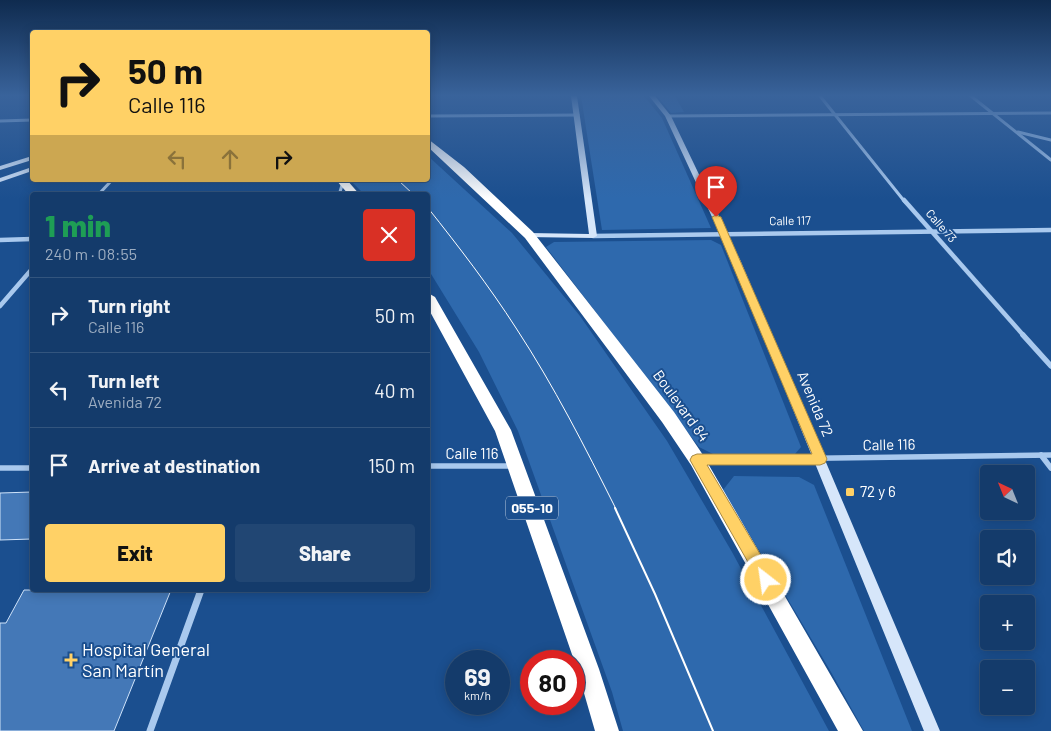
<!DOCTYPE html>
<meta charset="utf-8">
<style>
:root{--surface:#143b6b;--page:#214673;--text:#f1f3f6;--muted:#9dadc1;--line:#33557e;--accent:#ffd166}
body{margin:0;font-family:Barlow,sans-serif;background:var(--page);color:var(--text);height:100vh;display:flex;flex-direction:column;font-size:19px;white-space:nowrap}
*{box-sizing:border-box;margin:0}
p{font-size:16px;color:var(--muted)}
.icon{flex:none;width:28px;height:28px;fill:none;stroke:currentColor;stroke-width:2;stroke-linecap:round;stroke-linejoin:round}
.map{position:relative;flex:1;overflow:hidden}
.sheet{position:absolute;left:30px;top:192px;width:400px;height:400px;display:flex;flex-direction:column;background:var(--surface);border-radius:5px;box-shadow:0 2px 12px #0003,0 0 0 1px var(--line)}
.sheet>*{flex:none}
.banner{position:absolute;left:30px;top:30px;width:400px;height:152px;border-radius:5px;box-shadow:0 2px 12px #0003,0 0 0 1px var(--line);background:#ffd166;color:#111;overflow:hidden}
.needle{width:32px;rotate:317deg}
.controls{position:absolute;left:980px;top:465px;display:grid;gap:10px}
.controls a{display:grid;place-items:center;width:55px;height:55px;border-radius:5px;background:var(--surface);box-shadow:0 2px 12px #0003,0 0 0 1px var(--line);font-size:25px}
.speed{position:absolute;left:445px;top:650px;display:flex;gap:10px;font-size:25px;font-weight:700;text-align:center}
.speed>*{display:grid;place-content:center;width:65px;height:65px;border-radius:50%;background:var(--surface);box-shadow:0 2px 12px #0003,0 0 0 1px var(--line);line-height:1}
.speed small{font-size:12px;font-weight:400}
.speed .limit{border:8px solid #d22;background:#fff;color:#111}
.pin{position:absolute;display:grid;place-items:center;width:42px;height:42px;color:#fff;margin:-51px -21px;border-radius:50% 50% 50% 0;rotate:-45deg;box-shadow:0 0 5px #0007}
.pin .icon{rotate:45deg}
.me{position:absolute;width:55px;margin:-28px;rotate:330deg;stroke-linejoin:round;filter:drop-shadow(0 0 4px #0008)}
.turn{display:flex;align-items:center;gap:18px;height:105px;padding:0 15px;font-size:22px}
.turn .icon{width:65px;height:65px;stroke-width:2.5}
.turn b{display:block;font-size:35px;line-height:42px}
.lanes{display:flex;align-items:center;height:48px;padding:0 15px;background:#0003;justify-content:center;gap:25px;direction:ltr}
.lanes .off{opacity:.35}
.round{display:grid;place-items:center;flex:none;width:52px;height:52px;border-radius:5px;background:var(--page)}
.summary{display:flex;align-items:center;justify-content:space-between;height:85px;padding:0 15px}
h1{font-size:30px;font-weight:800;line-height:38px;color:#1e9e55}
.cta{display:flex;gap:10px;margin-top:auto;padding:10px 15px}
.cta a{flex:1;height:58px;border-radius:5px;background:var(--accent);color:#111;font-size:20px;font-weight:800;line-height:58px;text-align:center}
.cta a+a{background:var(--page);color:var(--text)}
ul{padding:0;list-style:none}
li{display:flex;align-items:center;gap:15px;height:75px;padding:0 15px;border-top:1px solid var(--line)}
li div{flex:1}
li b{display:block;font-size:19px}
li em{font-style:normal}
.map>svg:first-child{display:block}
.green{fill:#2e69ad}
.building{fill:#4478b7;stroke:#cfe3fa}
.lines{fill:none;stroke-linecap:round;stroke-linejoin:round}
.street-far3{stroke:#a9c9ee;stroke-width:3}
.street-far2{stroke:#a9c9ee;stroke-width:4.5}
.street-far1{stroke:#a9c9ee;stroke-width:5.5}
.street{stroke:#a9c9ee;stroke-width:7}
.secondary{fill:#d6e6fa;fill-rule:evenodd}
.highway{fill:#fff;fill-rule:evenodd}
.tram-far1{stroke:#fff;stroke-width:1}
.tram{stroke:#fff;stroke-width:2}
.route{fill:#ffd166;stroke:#a68842}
.poi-dot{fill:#ffd166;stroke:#1b4f8f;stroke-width:2}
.labels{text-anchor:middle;stroke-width:4;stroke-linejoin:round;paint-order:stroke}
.far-street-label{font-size:12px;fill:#fff;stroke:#1b4f8f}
.shield{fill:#1b4f8f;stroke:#bbcadd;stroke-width:1}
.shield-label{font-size:14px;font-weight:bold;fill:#fff}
.street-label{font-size:15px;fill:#fff;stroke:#1b4f8f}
.poi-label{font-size:15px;fill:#fff;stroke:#1b4f8f;text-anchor:start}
.near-poi-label{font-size:18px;fill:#fff;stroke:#1b4f8f;text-anchor:start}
</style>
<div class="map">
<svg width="1051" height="731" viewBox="0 0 1051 731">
<rect width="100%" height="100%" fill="#1b4f8f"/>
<!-- green -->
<g class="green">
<polygon points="644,96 662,118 711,228 602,230 581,96"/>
<polygon points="657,96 675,96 684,112 671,113"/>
<polygon points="428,156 512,233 580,316 667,441 732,552 829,731 623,731 612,692 518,431 479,352 428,269 428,195 365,195 350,180 428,180"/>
<polygon points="711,240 721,245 801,447 795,454 713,454 699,447 546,247 554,242"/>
<polygon points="734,476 799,477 814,485 912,731 864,731 831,672 723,490"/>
</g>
<!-- building -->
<g class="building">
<polygon points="32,492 32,539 0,540 0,493"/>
<polygon points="24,590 171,590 114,731 0,731 0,623 6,623"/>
</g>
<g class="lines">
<!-- street-far3 -->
<g class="street-far3">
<polyline points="820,96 905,202"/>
<polyline points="971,96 1051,160"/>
<polyline points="428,116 578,115"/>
<polyline points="668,116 1051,113"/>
<polyline points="0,121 32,120"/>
<polyline points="1018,132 1051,140"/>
<polyline points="98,195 112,180"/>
<polyline points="339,195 343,182"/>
</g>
<!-- street-far2 -->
<g class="street-far2">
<polyline points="904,200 1024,336"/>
<polyline points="593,236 1051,230"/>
<polyline points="0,240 32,239"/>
<polyline points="0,306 32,269"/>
</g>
<!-- street-far1 -->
<g class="street-far1">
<polyline points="1023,335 1051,366"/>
<polyline points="1041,455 1051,468"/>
<polyline points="700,460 1051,455"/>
<polyline points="428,466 512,466"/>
<polyline points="0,468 32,468"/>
</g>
<!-- street -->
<polyline class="street" points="150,731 201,590"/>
<!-- secondary -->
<g class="secondary">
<polygon points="571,96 577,96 597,236 593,238 526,237 526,233 529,233 589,234"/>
<polygon points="649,96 655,96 671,116 741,262 940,731 924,731 733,262 665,116"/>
<polygon points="32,156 32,160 0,170 0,166"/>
<polygon points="32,167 32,171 0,182 0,178"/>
</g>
<!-- highway -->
<g class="highway">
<polygon points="428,139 464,167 533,232 674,412 703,455 863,731 838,731 691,465 662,422 525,238 428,147"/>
<polygon points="336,180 347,180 360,195 349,195"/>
<polygon points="428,293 435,297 511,430 599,669 619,731 595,731 577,669 495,431 428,308"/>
</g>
<!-- tram-far1 -->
<g class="tram-far1">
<polyline points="398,180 414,195"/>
<path d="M428,208C459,247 489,286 516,328C554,386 585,447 616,509"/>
</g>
<!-- tram -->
<polyline class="tram" points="615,508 655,594 713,731"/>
</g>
<!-- sky -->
<linearGradient id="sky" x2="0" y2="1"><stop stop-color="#0f2b4f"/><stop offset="0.48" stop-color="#39639b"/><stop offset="1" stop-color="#39639b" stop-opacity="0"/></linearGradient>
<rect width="1051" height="199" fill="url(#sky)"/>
<!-- route -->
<polygon class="route" points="716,215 721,217 827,459 825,463 820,465 707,465 772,574 774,580 772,585 766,587 761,585 690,460 692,456 697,454 812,454 712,217"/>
<!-- markers -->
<g class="poi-dot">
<rect x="845" y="487" width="10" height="10" rx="2.5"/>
<path d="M68.5 652.5h5v5h5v5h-5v5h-5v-5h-5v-5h5z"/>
</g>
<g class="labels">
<!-- far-street labels -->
<g class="far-street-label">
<text transform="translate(790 221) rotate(-1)" y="4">Calle 117</text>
<text transform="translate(941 226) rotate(49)" y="4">Calle 73</text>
</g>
<!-- shield labels -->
<rect class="shield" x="506" y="496.5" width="52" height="23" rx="4"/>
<g class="shield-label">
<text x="532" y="513">055-10</text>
</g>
<!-- street labels -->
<g class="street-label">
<text transform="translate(815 404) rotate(67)" y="5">Avenida 72</text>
<text transform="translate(681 406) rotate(54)" y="5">Boulevard 84</text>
<text transform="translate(889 445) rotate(-1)" y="5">Calle 116</text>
<text x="472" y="459">Calle 116</text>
</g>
<!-- poi labels -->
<g class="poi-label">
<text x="860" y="497">72 y 6</text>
</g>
<!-- near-poi labels -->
<g class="near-poi-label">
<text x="82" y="656">Hospital General<tspan x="82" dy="21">San Martín</tspan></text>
</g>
</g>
</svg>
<div class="controls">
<a><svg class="needle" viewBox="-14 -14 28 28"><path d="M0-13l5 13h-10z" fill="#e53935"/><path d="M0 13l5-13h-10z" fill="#9dadc1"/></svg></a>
<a><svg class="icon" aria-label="sound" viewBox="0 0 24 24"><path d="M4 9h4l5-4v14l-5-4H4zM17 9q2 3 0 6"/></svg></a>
<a>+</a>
<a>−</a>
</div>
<div class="speed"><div>69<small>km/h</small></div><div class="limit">80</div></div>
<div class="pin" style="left:716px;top:217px;background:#d93025"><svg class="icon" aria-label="arrive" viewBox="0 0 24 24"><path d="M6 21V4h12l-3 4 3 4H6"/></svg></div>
<svg class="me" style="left:766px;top:580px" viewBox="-20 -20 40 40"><circle r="17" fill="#ffd166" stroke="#fff" stroke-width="3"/><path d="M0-11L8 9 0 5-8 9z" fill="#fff"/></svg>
<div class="banner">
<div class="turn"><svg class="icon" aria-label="right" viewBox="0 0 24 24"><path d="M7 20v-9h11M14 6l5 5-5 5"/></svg><div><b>50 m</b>Calle 116</div></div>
<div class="lanes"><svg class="icon off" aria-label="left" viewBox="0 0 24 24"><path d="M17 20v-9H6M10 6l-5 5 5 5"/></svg><svg class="icon off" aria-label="ahead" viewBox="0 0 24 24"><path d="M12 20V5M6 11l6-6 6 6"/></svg><svg class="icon" aria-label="right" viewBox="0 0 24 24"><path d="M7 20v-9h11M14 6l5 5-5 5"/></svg></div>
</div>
<section class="sheet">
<div class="summary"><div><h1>1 min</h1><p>240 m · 08:55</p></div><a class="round" style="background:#d93025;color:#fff"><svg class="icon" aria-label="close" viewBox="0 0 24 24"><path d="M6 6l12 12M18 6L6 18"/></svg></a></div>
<ul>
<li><svg class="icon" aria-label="right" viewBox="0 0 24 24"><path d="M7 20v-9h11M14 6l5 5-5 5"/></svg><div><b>Turn right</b><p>Calle 116</p></div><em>50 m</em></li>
<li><svg class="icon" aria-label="left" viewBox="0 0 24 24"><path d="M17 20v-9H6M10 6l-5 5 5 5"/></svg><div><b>Turn left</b><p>Avenida 72</p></div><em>40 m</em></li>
<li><svg class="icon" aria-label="arrive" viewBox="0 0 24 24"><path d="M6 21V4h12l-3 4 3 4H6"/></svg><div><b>Arrive at destination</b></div><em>150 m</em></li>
</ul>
<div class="cta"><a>Exit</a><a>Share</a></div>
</section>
</div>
